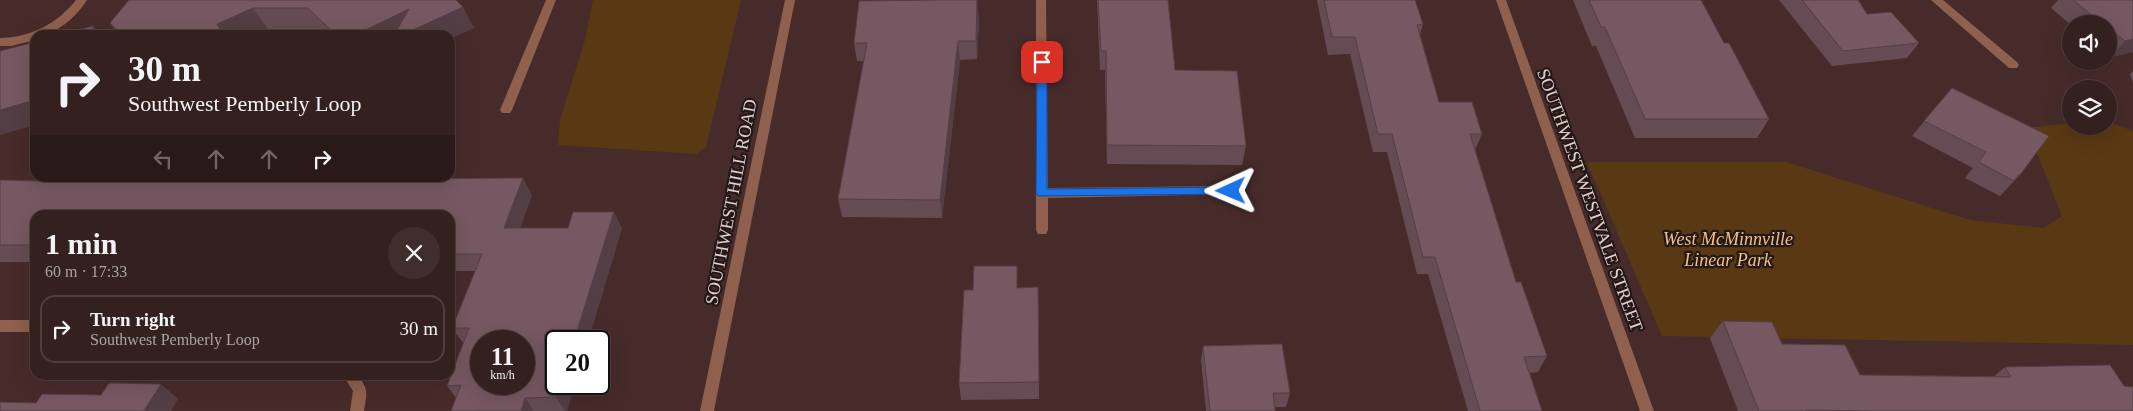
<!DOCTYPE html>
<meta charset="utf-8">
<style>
:root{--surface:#352020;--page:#402d2d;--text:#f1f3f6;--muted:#aaa3a5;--line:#4f3e3e}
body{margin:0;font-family:Georgia,serif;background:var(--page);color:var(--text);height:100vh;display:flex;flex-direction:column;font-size:19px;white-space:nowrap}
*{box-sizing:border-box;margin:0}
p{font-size:16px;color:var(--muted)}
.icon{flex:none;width:28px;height:28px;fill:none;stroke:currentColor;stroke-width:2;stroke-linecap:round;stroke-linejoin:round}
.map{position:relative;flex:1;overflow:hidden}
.sheet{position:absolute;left:30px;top:210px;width:425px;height:170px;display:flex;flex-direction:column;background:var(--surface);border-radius:15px;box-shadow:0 5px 20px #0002,0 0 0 1px var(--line)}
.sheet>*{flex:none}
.guide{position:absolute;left:30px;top:30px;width:425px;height:152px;border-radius:15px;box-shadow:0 5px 20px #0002,0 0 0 1px var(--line);background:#352020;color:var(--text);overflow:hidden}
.tools{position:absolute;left:2062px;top:15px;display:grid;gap:10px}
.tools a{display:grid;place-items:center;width:55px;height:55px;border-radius:50%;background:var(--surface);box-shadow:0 5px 20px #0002,0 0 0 1px var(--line);font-size:25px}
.speed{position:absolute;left:470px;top:330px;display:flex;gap:10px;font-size:25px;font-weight:700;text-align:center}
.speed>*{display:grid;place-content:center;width:65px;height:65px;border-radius:50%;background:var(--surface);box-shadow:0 5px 20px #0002,0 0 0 1px var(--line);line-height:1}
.speed small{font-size:12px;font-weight:400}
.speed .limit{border:2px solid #111;border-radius:8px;background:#fff;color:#111}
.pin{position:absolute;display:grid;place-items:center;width:42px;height:42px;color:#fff;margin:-21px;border-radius:10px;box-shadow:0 2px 8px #0006}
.me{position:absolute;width:55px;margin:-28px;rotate:269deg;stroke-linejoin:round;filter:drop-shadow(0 0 4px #0008)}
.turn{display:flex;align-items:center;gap:18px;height:105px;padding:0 15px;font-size:22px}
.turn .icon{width:65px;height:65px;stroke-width:2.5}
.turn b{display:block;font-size:35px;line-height:42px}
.lanes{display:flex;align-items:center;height:48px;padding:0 15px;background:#0003;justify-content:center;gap:25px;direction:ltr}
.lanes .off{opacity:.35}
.round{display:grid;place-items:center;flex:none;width:52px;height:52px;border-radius:26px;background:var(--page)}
.overview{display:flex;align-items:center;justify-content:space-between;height:85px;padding:0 15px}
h1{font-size:30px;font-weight:700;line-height:38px}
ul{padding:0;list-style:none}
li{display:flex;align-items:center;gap:15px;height:68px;margin:0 10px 8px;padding:0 5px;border:2px solid var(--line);border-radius:15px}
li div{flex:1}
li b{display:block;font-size:19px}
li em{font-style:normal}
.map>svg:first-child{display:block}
.green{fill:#593913}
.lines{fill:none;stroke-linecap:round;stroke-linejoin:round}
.minor{fill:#8e604d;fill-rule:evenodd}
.wall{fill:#654c54}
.shaded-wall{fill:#533e45}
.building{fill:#765862;stroke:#533e45;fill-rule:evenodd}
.route{fill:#1a73e8;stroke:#114b97}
.labels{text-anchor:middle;stroke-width:4.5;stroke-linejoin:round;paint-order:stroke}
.street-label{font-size:18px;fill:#e2cfce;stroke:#241817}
.park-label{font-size:18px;font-style:italic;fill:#f6bf88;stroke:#241817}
</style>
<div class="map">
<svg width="2133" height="411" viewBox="0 0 2133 411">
<rect width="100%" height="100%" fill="#472b2b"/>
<!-- green -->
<g class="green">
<polygon points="593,0 741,0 706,147 696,154 558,145 560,120 585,40"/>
<polygon points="2109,122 2133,131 2133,345 1662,336 1587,162 1786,162 1970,220 2044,228 2062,216 2027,128 2071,123 2071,126 2109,126"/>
</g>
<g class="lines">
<!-- minor -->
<g class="minor">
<path d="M76,0H87C75,18 57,35 35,35V40L11,46H0V38C30,38 58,23 76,0Z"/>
<polygon points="546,0 556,0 512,110 510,113 502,113 500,110"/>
<polygon points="785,0 795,0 714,411 700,411"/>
<polygon points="1036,0 1046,0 1048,188 1231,186 1235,188 1237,191 1235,194 1048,198 1048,230 1046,234 1038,234 1036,230"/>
<polygon points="1496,0 1506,0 1654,411 1640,411"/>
<polygon points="1931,0 1943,0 2017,62 2019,65 2017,68 2009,68"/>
<rect x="0" y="320" width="35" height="12"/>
<path d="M343,375H358C369,391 367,392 364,411H350L353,391Z"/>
</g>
</g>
<!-- wall -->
<g class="wall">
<polygon points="129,0 456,0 474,28 450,35 328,35 322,29 268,29 255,35 119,35 110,23"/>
<polygon points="1097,0 1168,0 1175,70 1246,146 1242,165 1107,164 1105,70 1100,70"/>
<polygon points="1317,0 1415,0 1423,24 1420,35 1439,102 1482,134 1475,150 1516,282 1547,356 1538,372 1530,373 1542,411 1468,411 1428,274 1417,274 1387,152 1373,152 1350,54 1328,55"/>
<polygon points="1573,0 1701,0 1724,43 1769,119 1757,138 1635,138 1596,46 1592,46"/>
<polygon points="1779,0 1858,0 1867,14 1919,43 1907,58 1832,66"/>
<polygon points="2058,0 2133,0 2133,52 2111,57 2109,55 2109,24 2071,24 2071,25 2051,8"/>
<polygon points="979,18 977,59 960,60 942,218 842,217 838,199 864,61 857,61 854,43"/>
<polygon points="2133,71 2133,83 2130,74"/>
<polygon points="1952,88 2020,175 2000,196 1965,178 1973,168 1912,136"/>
<polygon points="77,178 180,178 294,180 337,179 337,178 398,178 399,179 532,195 520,228 622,228 588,341 556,341 575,384 567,411 451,411 456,398 447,386 463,343 452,328 475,271 450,271 450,215 35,215 35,262 0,262 0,180 74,182"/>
<polygon points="1018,288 1039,305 1039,399 961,400 959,383 973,290"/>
<polygon points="1723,321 1860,375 1993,377 2005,367 2133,411 1738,411 1710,338"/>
<polygon points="1203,346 1290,393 1286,407 1275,407 1275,411 1206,411 1201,360"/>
</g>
<!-- shaded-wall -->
<g class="shaded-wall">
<polygon points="977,0 979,18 977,59 976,41"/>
<polygon points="463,7 474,28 450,39 450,35 355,35 409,9"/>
<polygon points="253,8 268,29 255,35 206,35 217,24"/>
<polygon points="93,26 101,35 93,35"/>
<polygon points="2133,39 2133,52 2111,57 2125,41"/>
<polygon points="958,41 960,60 942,218 940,200"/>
<polygon points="35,100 35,125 0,135 0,110"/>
<polygon points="523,178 532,195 514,245 504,228"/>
<polygon points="614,212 622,228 588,341 574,341"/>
<polygon points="1038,287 1039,305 1039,399 1039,382"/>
<polygon points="161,384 178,399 171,411 144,411"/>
<polygon points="560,384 575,384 567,411 565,411 556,397"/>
<polygon points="525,398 534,411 521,411"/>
</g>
<!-- building -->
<g class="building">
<polygon points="129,0 456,0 463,7 402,35 394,35 409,9 355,35 336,35 308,8 253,8 217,24 220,29 206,35 123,35 110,23"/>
<polygon points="938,0 977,0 976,41 958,41 940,200 838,199 867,43 854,43 859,1"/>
<polygon points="1098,0 1168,0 1175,70 1237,71 1246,146 1107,145 1106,51 1101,51"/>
<polygon points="1324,0 1415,0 1423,24 1417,25 1439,102 1472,102 1482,134 1470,134 1516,282 1521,282 1547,356 1524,357 1542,411 1480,411 1435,257 1423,257 1392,134 1378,134 1355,37 1332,37"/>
<polygon points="1589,0 1701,0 1724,43 1729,43 1769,119 1645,119 1605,27 1601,27"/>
<polygon points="1802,0 1858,0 1867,14 1891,12 1919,43 1843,51"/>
<polygon points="2073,0 2133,0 2133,39 2125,41 2109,28 2109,24 2103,24"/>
<polygon points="93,26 93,35 59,35"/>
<polygon points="35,42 35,100 0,110 0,51"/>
<polygon points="1952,88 2049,136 2020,175 2019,174 2014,181 1979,162 1986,152 1924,121"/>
<path d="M77,178H160L294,180L337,179V178H394V179L523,178L504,228H568L573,212H614L574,341H556V384H560L556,397L525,398L521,411H451L461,385L447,386L469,328H452L482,254H450V215H35V245H0V180L74,182ZM481,341H524V384H481Z"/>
<polygon points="974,266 1017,266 1017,288 1038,287 1039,382 959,383 964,290 973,290"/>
<polygon points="1723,321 1772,322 1782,344 1845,345 1860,375 2011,377 2005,367 2110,365 2124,386 2133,387 2133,411 1879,411 1806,410 1806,411 1759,411"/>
<polygon points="1282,344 1290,393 1273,393 1275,411 1210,411 1203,346"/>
<polygon points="109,383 161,384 144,411 0,411 0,402 36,403 42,394 101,395"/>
</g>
<!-- route -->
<polygon class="route" points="1042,59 1047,62 1047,189 1231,187 1237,191 1235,194 1038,196 1036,193 1037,62"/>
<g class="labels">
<!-- street labels -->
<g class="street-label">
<text transform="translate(1590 200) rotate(70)" y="6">SOUTHWEST WESTVALE STREET</text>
<text transform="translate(731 202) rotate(-79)" y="6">SOUTHWEST HILL ROAD</text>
</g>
<!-- park labels -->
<g class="park-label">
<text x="1728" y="245">West McMinnville<tspan x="1728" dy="21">Linear Park</tspan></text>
</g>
</g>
</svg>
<div class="tools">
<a><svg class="icon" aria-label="sound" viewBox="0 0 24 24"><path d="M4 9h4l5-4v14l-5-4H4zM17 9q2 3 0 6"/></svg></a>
<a><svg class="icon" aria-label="layers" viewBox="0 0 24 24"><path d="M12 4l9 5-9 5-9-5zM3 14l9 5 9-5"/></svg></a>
</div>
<div class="speed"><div>11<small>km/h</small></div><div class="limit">20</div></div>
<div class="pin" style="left:1042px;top:62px;background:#d93025"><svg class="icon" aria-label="arrive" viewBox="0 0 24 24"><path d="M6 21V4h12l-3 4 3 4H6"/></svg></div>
<svg class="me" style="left:1231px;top:191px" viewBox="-20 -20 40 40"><path d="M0-17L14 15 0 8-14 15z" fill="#1a73e8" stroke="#fff" stroke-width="4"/></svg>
<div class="guide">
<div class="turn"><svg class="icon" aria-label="right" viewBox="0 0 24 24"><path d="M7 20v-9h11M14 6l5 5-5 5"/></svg><div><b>30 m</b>Southwest Pemberly Loop</div></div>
<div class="lanes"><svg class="icon off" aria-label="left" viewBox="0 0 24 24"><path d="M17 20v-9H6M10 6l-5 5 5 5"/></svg><svg class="icon off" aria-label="ahead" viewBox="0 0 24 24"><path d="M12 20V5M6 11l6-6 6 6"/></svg><svg class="icon off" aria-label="ahead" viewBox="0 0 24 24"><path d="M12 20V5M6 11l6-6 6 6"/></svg><svg class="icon" aria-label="right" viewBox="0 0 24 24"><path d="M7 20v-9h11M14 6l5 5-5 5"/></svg></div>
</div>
<section class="sheet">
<div class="overview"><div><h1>1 min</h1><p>60 m · 17:33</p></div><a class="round"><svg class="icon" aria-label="close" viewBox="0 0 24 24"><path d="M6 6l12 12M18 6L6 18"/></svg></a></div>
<ul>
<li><svg class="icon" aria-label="right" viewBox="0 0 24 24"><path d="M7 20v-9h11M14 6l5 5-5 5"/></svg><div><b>Turn right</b><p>Southwest Pemberly Loop</p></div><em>30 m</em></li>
</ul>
</section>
</div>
